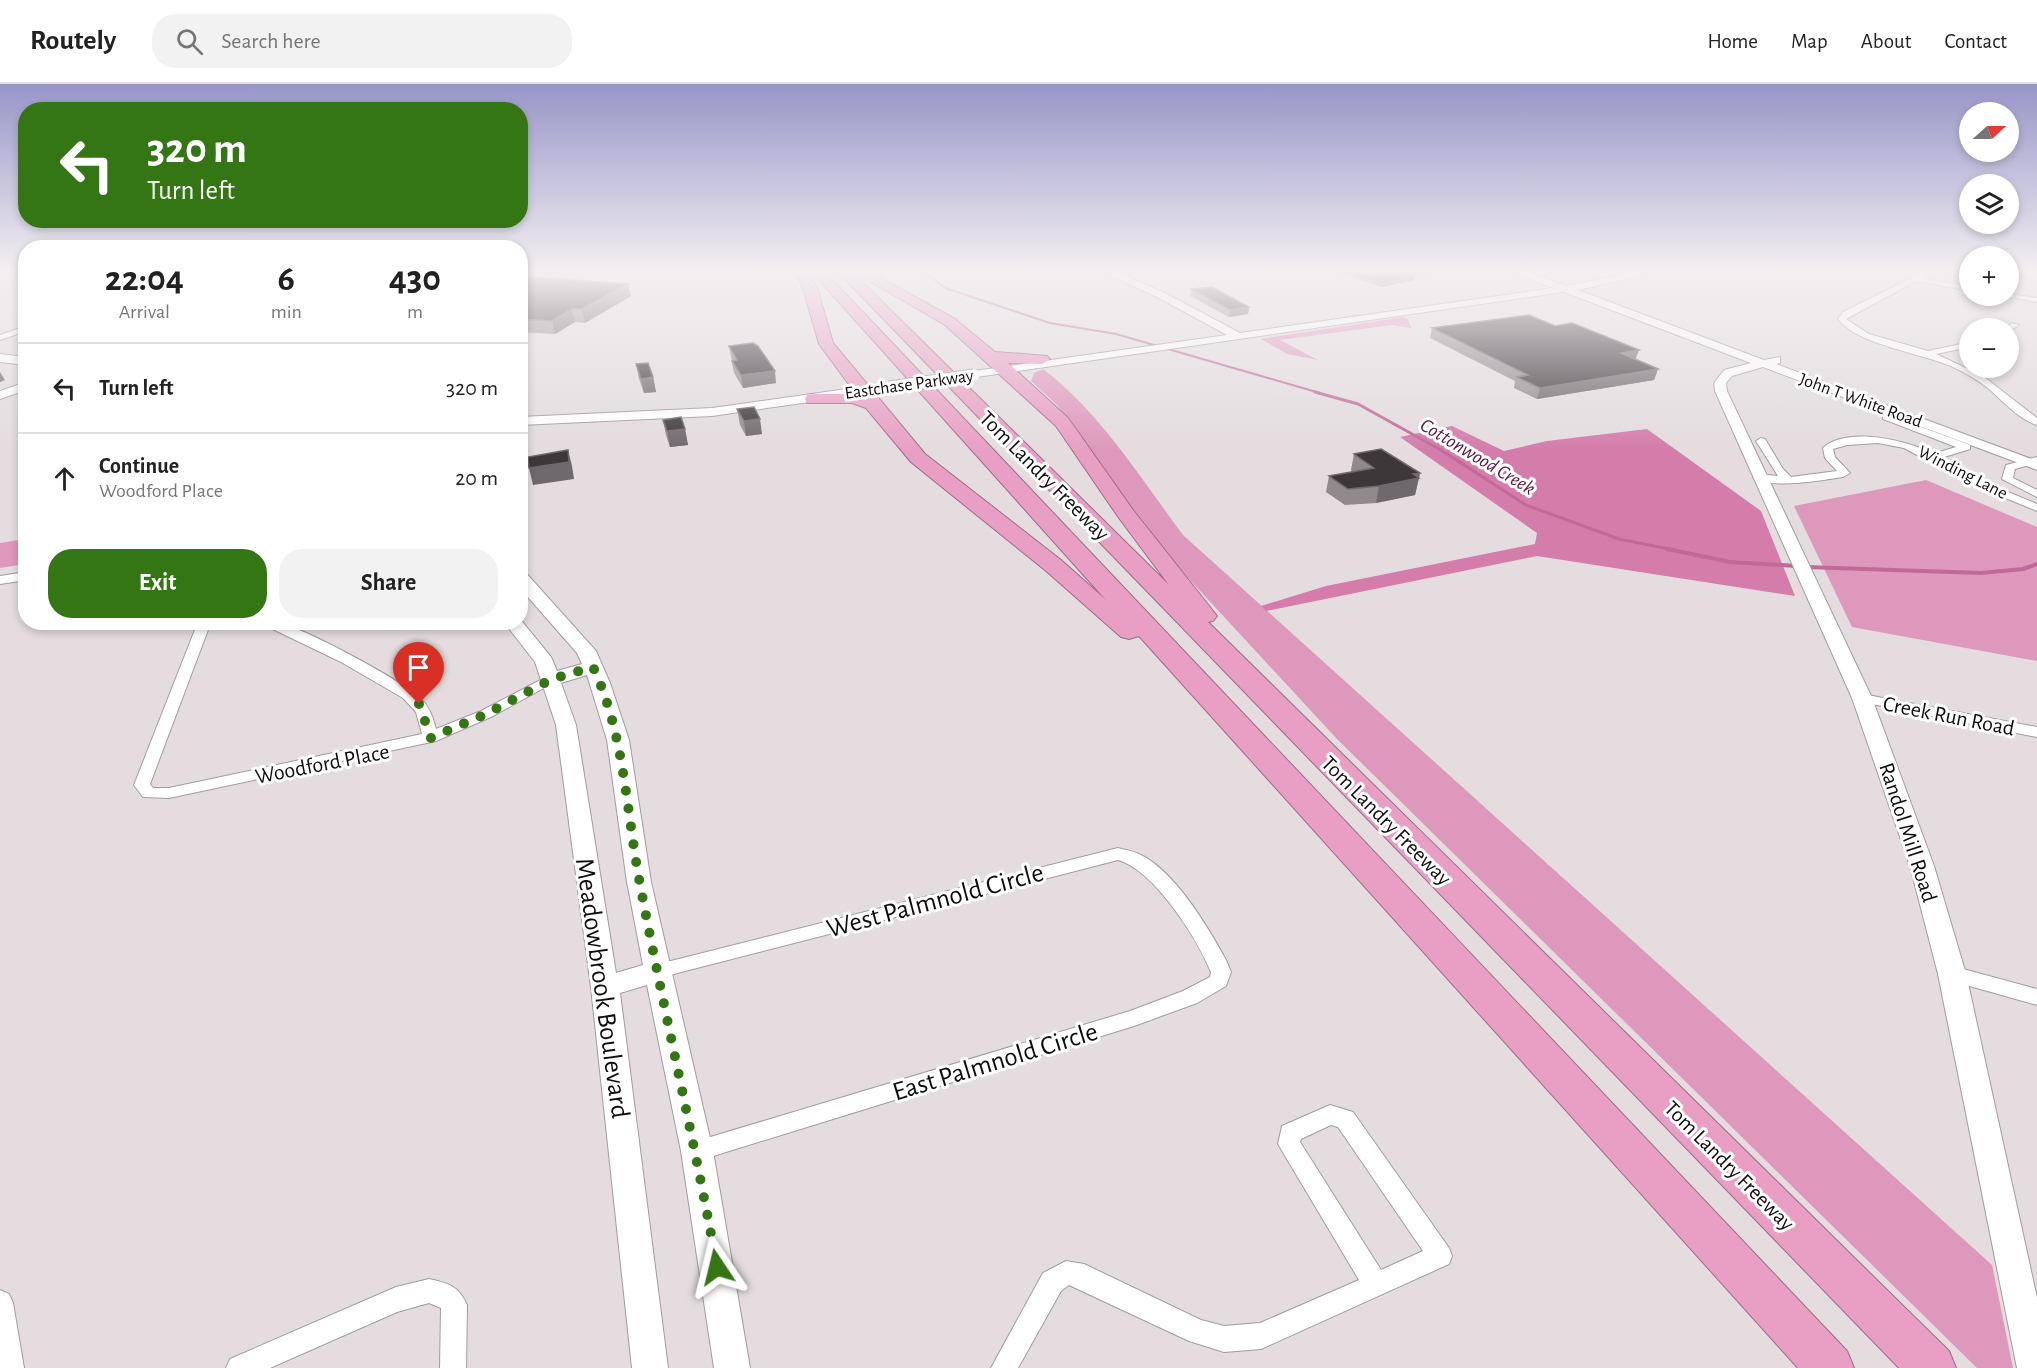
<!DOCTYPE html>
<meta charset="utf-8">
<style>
:root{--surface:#fff;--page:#f2f2f2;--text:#222;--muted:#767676;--line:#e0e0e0;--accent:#347614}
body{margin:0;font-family:"Alegreya Sans",sans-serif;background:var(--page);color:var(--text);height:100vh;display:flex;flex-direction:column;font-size:22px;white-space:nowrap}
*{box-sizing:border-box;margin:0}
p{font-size:20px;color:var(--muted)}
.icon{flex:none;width:33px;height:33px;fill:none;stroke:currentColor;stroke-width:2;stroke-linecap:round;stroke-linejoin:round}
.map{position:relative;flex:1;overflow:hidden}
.sheet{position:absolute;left:18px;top:156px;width:510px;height:390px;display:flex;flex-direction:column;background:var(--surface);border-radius:24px;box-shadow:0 3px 9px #0003}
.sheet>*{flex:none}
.top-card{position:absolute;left:18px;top:18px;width:510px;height:126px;border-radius:24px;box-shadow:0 3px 9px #0003;background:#347614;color:#fff;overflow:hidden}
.needle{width:39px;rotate:69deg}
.tools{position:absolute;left:1959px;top:18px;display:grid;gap:12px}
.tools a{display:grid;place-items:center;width:60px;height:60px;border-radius:50%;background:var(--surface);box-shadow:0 3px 9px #0003;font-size:30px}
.pin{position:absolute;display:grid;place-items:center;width:51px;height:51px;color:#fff;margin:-62px -26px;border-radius:50% 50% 50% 0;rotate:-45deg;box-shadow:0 0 6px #0007}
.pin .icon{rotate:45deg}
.me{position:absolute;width:66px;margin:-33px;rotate:350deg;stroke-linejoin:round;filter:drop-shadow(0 0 4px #0008)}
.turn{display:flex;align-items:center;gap:21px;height:126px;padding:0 30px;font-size:27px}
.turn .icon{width:78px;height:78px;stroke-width:2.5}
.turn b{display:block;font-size:42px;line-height:51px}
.eta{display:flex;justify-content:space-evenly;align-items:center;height:102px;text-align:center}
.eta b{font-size:36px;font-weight:600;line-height:42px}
.primary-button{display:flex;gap:12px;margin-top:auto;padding:12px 30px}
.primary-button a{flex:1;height:69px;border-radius:24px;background:var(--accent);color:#fff;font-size:24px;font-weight:600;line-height:69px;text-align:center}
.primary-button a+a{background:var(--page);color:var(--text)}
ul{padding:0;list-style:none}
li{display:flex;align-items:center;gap:18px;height:90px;padding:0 30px;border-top:2px solid var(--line)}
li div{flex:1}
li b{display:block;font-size:22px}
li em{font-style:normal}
header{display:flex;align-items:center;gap:36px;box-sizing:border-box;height:84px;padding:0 30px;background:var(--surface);border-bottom:2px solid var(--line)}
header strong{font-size:28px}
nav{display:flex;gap:33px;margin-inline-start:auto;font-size:21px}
.search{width:420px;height:54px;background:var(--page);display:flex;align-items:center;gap:15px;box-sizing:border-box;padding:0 21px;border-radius:24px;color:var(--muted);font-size:22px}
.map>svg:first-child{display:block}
.green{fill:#de98bb}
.forest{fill:#d47caa}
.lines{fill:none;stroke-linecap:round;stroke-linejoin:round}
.stream-far2{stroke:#c06a98;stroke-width:2}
.stream-far1{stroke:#c06a98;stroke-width:3}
.stream{stroke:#c06a98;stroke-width:4}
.street-casing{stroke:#a39b9f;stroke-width:2}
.secondary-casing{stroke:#a39b9f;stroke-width:2}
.highway-casing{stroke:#9d6c84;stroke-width:2}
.street{fill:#fff;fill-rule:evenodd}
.secondary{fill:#fff;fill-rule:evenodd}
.highway{fill:#e99fc4;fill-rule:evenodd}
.secondary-bridge-casing{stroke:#a39b9f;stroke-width:13;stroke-linecap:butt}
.secondary-bridge{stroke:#fff;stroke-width:11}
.wall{fill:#908a8c}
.shaded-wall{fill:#6f686c}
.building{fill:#3d373a;stroke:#6f686c;stroke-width:1.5}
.route{stroke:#347614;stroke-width:10;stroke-dasharray:0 18}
.labels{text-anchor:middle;stroke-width:6;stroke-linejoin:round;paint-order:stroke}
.far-street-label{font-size:18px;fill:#0f0c0e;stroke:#fff}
.far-water-label{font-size:20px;font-style:italic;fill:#611242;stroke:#fff}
.street-label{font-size:22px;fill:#0f0c0e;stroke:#fff}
.near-street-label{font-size:27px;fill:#0f0c0e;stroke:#fff}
</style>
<header>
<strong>Routely</strong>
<div class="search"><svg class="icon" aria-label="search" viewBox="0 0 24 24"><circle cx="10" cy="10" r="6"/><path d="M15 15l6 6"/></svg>Search here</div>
<nav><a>Home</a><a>Map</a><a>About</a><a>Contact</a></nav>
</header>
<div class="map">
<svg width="2037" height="1284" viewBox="0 0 2037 1284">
<rect width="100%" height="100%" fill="#e4dcdf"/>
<!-- green -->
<g class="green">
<polygon points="1403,233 1408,235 1411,244 1392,241 1280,256 1318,276 1287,270 1261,255"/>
<path d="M1043,285C1100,328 1141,395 1183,451L1992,1181L2013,1284H1977L1337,655L1142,444L1058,322L1031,297L1034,289Z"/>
<polygon points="1926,396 2037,443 2037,577 1852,543 1794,422"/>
<polygon points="25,455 25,480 0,484 0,459"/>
</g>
<!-- forest -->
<polygon class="forest" points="1452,342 1504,367 1547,357 1647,345 1761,427 1795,512 1537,472 1266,527 1261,522 1326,502 1535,460 1537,449 1400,353"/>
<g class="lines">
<!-- stream-far2 -->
<polyline class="stream-far2" points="923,187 945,204 1050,239 1116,250 1320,309"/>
<!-- stream-far1 -->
<polyline class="stream-far1" points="1315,308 1358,320 1441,366 1526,421 1619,455 1674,466"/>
<!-- stream -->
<g class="stream">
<polyline points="1667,465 1730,478 1797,482"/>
<polyline points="1806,483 1981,489 2023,485 2037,480"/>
</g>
<defs>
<g id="street">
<path d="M1925,187H1934L1923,194L1970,203V207L1916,197L1846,235L1869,250L1928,267L1970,258V263L1936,270L1983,292L2037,334V341C2018,335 2004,318 1989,305C1978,296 1966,289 1953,283C1922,269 1857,261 1838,235L1843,228Z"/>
<polygon points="2011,187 2037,188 2037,192 2014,189"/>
<polygon points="2008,210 2037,214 2037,218 2003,212"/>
<polygon points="2012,239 2019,241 2008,248 2008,244 2005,244"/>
<polygon points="26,242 26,247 0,256 0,251"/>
<path d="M1886,330L1970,361V365L1941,374L1977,395L2037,420V427L1969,399L1904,364L1878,359L1847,361L1833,365L1835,373L1850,389L1843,393C1822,396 1770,406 1753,393L1758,390L1778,392L1756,357L1761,354L1765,355L1783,385L1791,393L1837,387L1825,374L1823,364C1846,342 1908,356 1933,370L1956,363L1883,335V331Z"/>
<polygon points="2037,373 2037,379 2015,385 2013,394 2037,406 2037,413 2002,395 2006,381"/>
<polygon points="26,488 26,496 0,500 0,492"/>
<path d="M198,538H211L150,700L153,704H169L422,650L416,628L403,614L341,578L258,538C264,538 270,538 276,538C301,542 405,598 422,616C430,624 433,634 436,645L481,627L548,592H558L560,595L491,633L436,657L169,714L143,713L134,701Z"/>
<polygon points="1862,610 2037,643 2037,653 1857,617 1855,614"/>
<path d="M1118,764C1125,766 1134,767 1141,771C1175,788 1208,843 1226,876L1231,888L1226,902L1197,919L1134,942L697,1077L689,1074L686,1067L689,1060L697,1057L1130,927L1183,907L1210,893L1211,888C1197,854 1154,786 1118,776L658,894L651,892L648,887L651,882Z"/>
<polygon points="1952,882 2037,905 2037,921 1945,895 1942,890 1945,885"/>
<path d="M1330,1021L1353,1028L1449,1164L1452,1172L1449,1180L1261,1265L1224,1268L1189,1257L1069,1201L1061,1207L1018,1284H991L1043,1189L1066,1177L1084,1180L1201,1236L1224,1242L1260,1239L1359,1196L1278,1060L1282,1042ZM1331,1041L1338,1043L1423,1167L1381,1186L1300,1058L1301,1055Z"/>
<path d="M429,1195C448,1199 459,1202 467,1221L466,1284H440L441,1224L429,1219L397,1228L270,1284H226L230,1275L396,1203Z"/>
<polygon points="0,1206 9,1210 13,1219 24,1284 0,1284"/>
</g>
<g id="secondary">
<polygon points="1100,187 1114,187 1165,209 1240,249 1553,204 1512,187 1527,187 1566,202 1640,187 1661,187 1578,206 1764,276 1780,273 1780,279 1776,280 2037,377 2037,386 1763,283 1732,292 1726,299 1727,307 1872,614 1934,782 1966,890 2037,1214 2037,1284 2017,1284 1938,890 1910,782 1852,614 1715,307 1714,299 1724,286 1751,279 1564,208 970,294 970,288 974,287 1227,251 1157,213"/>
<polygon points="0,270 26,273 26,281 0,278"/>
<polygon points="26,298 26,306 0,315 0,307"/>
<polygon points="889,299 895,303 893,306 712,332 520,341 520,333 712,324"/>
<path d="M520,488L526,489L596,567L610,599L629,656L651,798L713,1067L750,1284H714L681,1067L647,901L620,909L668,1284H632L591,903L556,641L535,578L504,538H520V535L551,573L557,587L582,580L577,569L520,504ZM587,591L607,656L627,798L643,881L616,889L576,641L561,599Z"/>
</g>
<g id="highway">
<polygon points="796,187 809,187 818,207 833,259 925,370 1061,476 1106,516 811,187 824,187 1847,1267 1854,1284 1798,1284 1139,552 1129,555 1121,553 1045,486 911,378 866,324 852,319 807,319 805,315 807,311 813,310 856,310 819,260 804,207"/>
<polygon points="837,187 851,187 1169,501 1119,434 1056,342 945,241 852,187 868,187 955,235 995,268 1047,272 1050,275 1042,280 1008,279 1068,334 1133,426 1217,532 1213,537 1208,538 1949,1267 1956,1284 1899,1284"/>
</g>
</defs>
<!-- street casing -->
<use href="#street" class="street-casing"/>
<!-- secondary casing -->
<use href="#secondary" class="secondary-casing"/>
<!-- highway casing -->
<use href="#highway" class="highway-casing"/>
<!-- street -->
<use href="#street" class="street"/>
<!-- secondary -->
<use href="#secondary" class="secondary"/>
<!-- highway -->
<use href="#highway" class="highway"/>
<defs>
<polyline id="secondary-bridge" points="889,303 974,291"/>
</defs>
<!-- secondary-bridge casing -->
<use href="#secondary-bridge" class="secondary-bridge-casing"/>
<!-- secondary-bridge -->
<use href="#secondary-bridge" class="secondary-bridge"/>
</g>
<!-- wall -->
<g class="wall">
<polygon points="1333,187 1436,187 1412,192 1414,193 1414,196 1381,203"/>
<polygon points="520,192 631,212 585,239 575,238 555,250 520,248"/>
<polygon points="1191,205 1249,223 1248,230 1229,233 1190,212"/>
<polygon points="1432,244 1636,275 1658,285 1654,296 1537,315 1514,304 1515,297 1430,254"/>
<polygon points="729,262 776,299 743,304 734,289"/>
<polygon points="636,280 653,293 656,308 644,309 639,295"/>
<polygon points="737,325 762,350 746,352 740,341"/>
<polygon points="663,336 685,345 688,361 670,363 666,351"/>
<polygon points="1354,370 1420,389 1415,411 1376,419 1345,421 1326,408 1329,392 1352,388 1351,386"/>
</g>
<!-- shaded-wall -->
<g class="shaded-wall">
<polygon points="1421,187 1436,187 1405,194 1406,191"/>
<polygon points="1414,193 1414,196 1381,203 1381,200"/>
<polygon points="628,200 631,212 585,239 582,225"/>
<polygon points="1249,223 1248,230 1229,233 1230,226"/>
<polygon points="572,225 575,238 555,250 552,237"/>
<polygon points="1639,266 1635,277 1621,269"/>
<polygon points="1658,285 1654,296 1537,315 1540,304"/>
<polygon points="775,287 776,299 743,304 741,291"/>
<polygon points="0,288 5,296 0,298"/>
<polygon points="653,293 656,308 644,309 641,295"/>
<polygon points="760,335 762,350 746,352 744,337"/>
<polygon points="685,345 688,361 670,363 667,347"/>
<polygon points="568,366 572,382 574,395 533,401 529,384"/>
<polygon points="1420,389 1415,411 1376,419 1379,402"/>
</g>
<!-- building -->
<g class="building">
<polygon points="1343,187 1421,187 1406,191 1414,193 1381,200"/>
<polygon points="520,192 628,200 582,225 572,225 552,237 520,235"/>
<polygon points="1212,203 1249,223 1230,226 1191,205"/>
<polygon points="1529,231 1555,242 1572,239 1639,266 1621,269 1658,285 1540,304 1517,293 1528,291 1432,244"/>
<polygon points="753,259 758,262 775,287 741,291 732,277 737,276 729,262"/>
<polygon points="648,279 653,293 641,295 636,280"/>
<polygon points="754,323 760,335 744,337 737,325"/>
<polygon points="681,333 685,345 667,347 663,336"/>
<polygon points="1381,365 1420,389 1413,390 1419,394 1379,402 1348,405 1329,392 1374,384 1354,370"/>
<polygon points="568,366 569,378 529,384 528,373"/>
</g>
<!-- sky -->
<linearGradient id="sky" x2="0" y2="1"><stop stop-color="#9896c8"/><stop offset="0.51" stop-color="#f3eff1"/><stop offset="1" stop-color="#f3eff1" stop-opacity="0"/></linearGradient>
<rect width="2037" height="367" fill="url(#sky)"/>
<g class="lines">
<!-- route -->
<path class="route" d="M419,620L431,654L486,630L552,595L593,583C625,651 626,727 640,800C664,928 694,1054 717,1183"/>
</g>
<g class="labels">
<!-- far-street labels -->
<g class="far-street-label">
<text transform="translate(909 300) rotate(-8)" y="6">Eastchase Parkway</text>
<text transform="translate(1861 316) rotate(20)" y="6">John T White Road</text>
<text transform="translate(1963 388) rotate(27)" y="6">Winding Lane</text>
</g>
<!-- far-water labels -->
<g class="far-water-label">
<text transform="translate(1478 372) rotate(31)" y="7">Cottonwood Creek</text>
</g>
<!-- street labels -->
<g class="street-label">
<text transform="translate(1045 391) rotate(45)" y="8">Tom Landry Freeway</text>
<text transform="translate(1949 631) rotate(11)" y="8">Creek Run Road</text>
<text transform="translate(322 679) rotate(-11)" y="8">Woodford Place</text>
<text transform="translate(1387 736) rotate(45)" y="8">Tom Landry Freeway</text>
<text transform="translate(1909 748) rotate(72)" y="8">Randol Mill Road</text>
<text transform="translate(1730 1081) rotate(45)" y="8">Tom Landry Freeway</text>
</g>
<!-- near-street labels -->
<g class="near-street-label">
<text transform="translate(935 816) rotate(-15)" y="9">West Palmnold Circle</text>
<text transform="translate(603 904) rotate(82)" y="9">Meadowbrook Boulevard</text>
<text transform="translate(995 977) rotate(-17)" y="9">East Palmnold Circle</text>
</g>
</g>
</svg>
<div class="tools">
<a><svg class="needle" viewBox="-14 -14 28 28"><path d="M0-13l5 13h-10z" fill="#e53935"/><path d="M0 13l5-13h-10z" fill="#767676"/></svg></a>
<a><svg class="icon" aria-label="layers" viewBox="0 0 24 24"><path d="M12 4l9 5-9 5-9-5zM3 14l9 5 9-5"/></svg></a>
<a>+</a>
<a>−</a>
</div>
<div class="pin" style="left:419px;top:620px;background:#d93025"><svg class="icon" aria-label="arrive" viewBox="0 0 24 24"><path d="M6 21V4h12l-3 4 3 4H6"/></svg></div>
<svg class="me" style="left:717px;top:1183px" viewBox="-20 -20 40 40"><path d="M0-17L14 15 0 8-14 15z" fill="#347614" stroke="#fff" stroke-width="4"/></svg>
<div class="top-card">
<div class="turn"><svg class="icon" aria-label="left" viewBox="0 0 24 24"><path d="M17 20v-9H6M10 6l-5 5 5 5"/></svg><div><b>320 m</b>Turn left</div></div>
</div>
<section class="sheet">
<div class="eta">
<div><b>22:04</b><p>Arrival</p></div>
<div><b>6</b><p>min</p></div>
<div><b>430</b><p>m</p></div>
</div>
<ul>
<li><svg class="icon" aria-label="left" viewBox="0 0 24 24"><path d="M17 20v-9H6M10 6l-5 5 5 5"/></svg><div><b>Turn left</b></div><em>320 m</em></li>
<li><svg class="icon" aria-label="ahead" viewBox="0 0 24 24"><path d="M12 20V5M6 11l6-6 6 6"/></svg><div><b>Continue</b><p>Woodford Place</p></div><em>20 m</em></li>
</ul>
<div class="primary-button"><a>Exit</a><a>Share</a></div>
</section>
</div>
